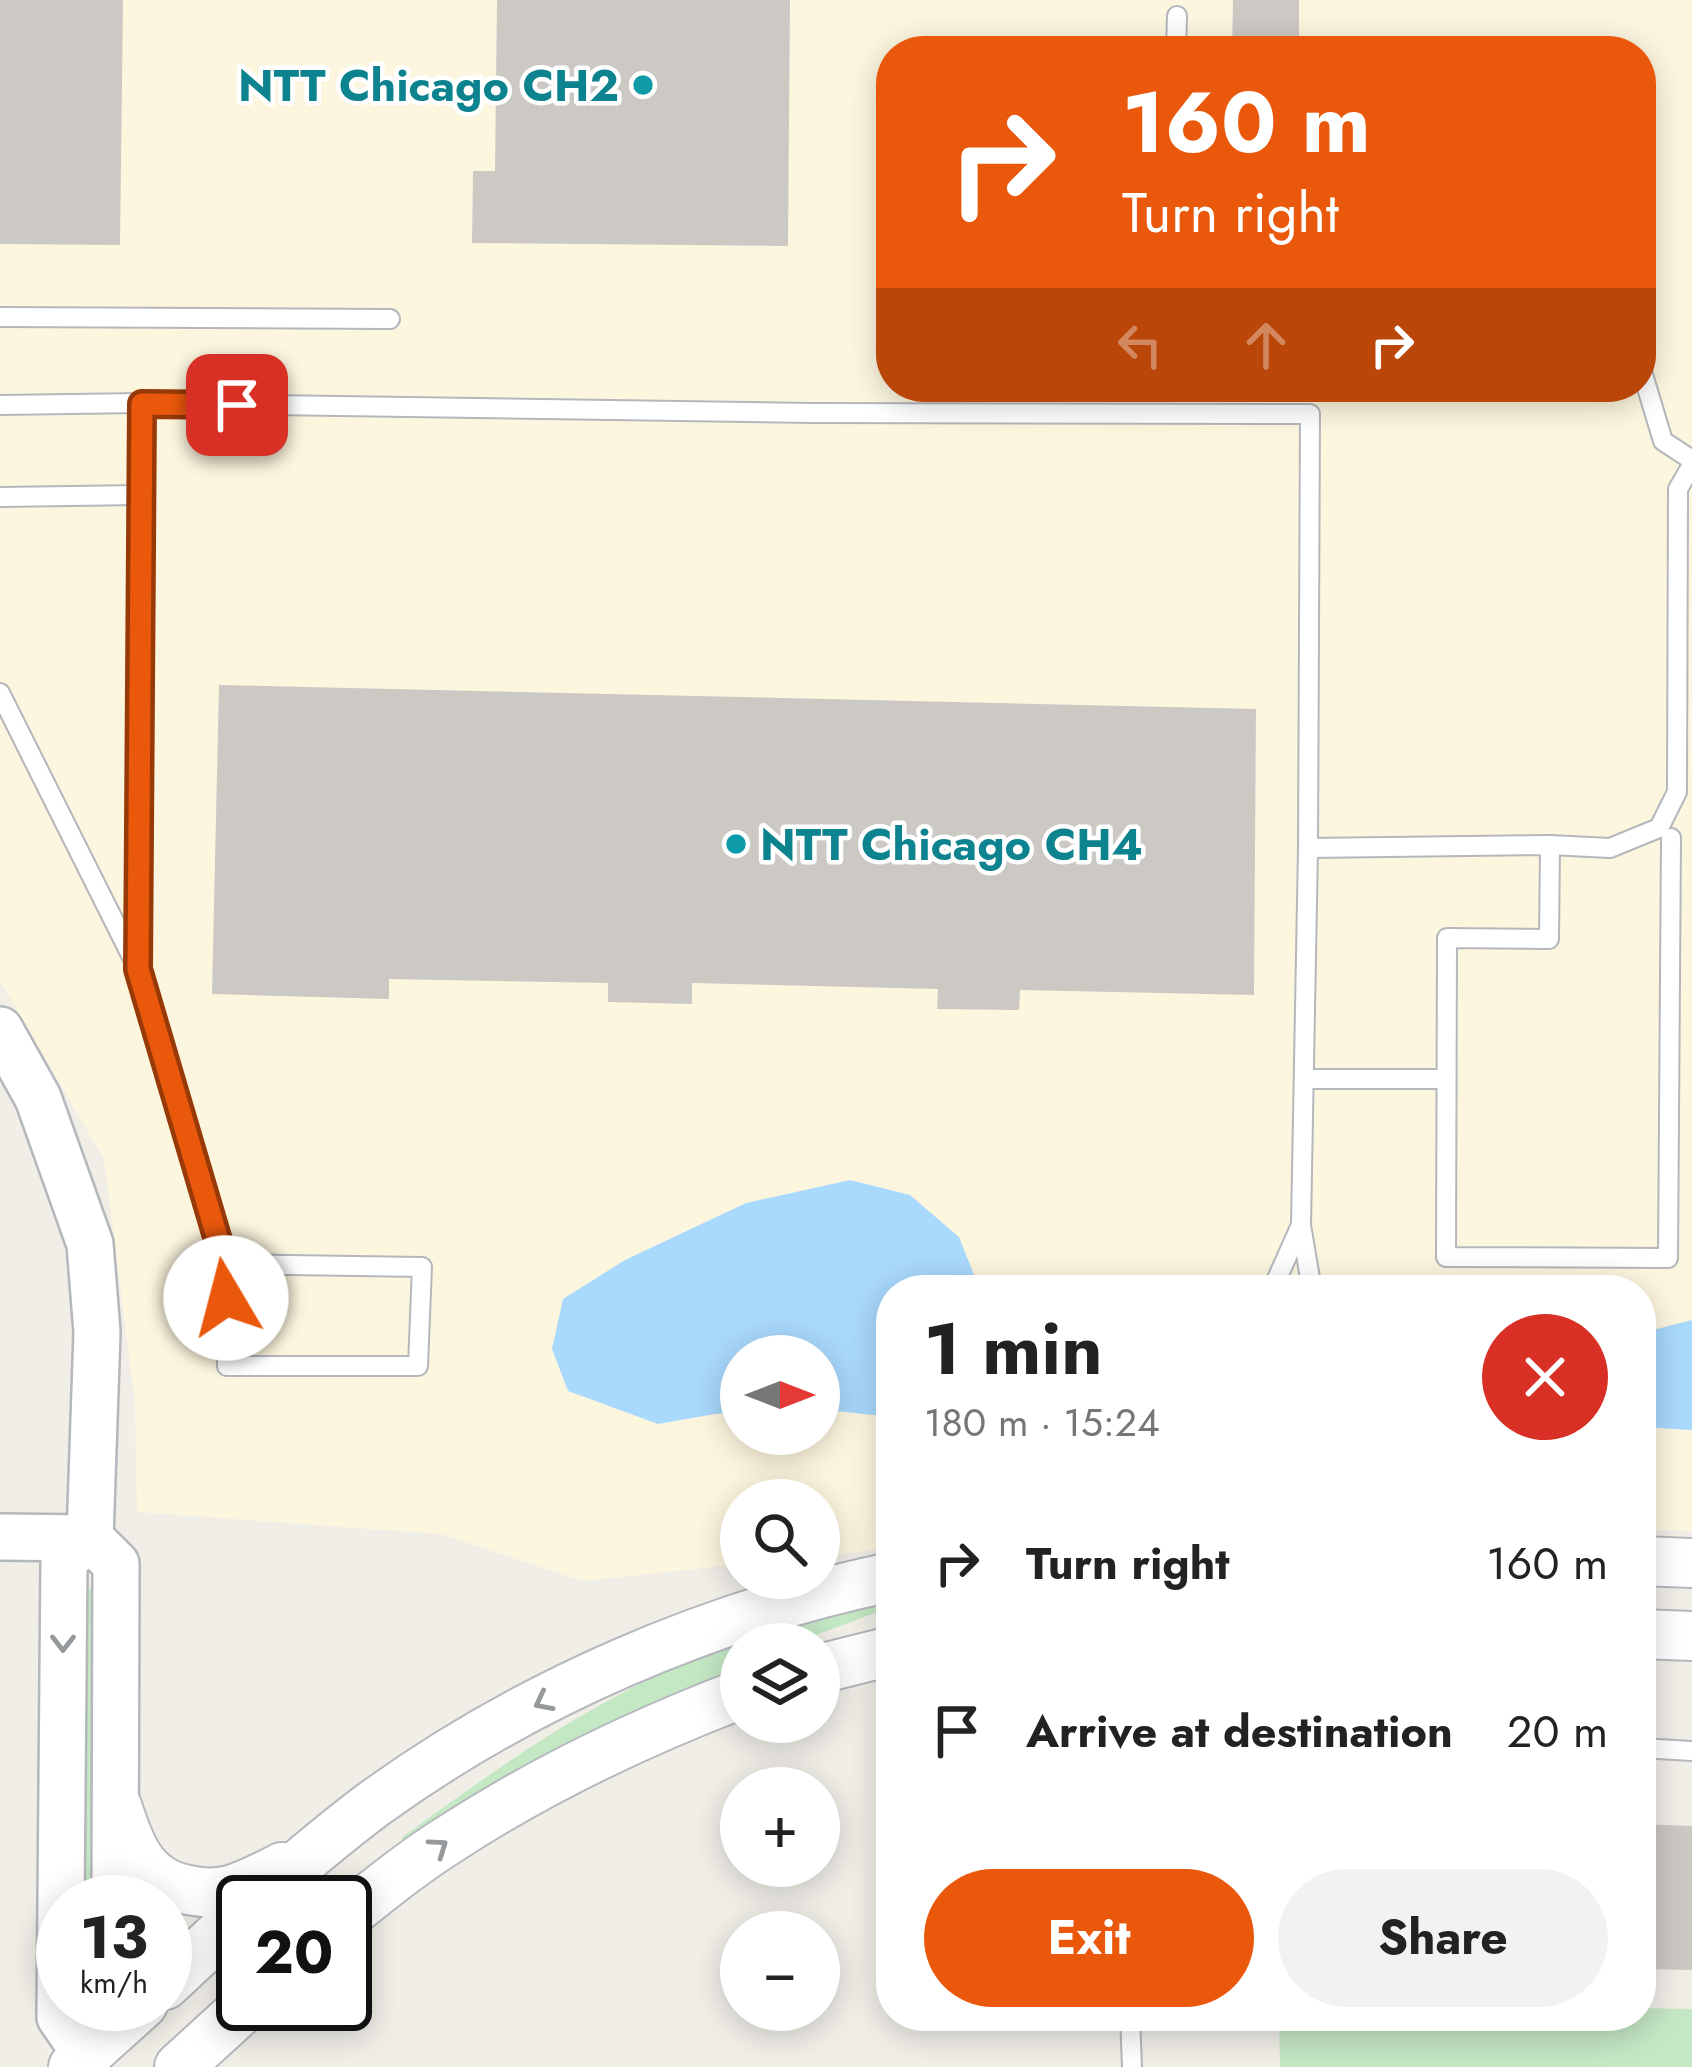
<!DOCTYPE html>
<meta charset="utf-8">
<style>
:root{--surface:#fff;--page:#f2f2f2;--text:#222;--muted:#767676;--accent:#ea580c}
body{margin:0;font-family:Jost,sans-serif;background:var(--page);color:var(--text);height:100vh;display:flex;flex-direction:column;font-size:45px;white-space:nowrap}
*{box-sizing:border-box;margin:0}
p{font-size:39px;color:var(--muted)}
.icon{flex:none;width:66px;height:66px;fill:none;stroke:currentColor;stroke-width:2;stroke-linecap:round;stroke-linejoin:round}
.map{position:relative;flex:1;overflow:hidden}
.panel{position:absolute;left:876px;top:1275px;width:780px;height:756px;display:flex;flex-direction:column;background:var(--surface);border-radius:48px;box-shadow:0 6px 30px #0003}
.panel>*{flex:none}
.top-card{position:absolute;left:876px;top:36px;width:780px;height:366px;border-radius:48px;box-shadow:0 6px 30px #0003;background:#ea580c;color:#fff;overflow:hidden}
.needle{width:78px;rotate:90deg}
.fabs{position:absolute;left:720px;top:1335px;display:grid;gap:24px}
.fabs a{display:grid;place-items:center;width:120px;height:120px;border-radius:50%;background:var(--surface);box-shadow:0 6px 30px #0003;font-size:60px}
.speed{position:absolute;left:36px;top:1875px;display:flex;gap:24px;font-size:60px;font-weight:700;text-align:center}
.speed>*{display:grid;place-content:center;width:156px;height:156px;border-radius:50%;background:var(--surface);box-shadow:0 6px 30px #0003;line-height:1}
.speed small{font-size:30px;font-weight:400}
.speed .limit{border:6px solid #111;border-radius:18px;background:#fff;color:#111}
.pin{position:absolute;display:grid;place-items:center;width:102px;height:102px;color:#fff;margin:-51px;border-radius:24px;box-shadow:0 6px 18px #0006}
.me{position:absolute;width:132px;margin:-66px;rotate:352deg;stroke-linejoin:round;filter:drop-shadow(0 0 9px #0008)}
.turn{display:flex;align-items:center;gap:42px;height:252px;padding:0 48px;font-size:54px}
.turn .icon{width:156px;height:156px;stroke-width:2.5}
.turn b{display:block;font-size:84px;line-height:102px}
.lanes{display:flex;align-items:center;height:114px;padding:0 48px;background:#0003;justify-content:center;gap:60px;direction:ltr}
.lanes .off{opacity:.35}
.round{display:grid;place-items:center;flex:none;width:126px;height:126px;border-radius:63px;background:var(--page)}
.headline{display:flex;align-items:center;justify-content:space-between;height:204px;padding:0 48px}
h1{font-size:72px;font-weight:700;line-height:90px}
.button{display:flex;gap:24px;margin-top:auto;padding:24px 48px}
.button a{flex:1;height:138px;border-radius:72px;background:var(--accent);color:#fff;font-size:48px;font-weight:700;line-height:138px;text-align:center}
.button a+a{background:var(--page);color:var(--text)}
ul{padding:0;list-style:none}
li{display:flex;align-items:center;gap:36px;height:168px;padding:0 48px}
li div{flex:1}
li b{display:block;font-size:45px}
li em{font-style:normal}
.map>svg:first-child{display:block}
.commercial{fill:#fdf6df;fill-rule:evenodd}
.green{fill:#c4e7c4}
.water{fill:#a9d9fd}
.building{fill:#ccc9c4}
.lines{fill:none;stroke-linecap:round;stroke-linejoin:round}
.service-casing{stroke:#b4b7bb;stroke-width:22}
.tertiary-casing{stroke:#b4b7bb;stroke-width:50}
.secondary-casing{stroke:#b5b9be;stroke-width:52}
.service{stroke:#fff;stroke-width:18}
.tertiary{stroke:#fff;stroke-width:45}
.secondary{stroke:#fff;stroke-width:48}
.oneway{stroke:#96999c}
.route-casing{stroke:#983908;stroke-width:30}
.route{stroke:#ea580c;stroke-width:21}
.culture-dot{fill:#0f9aa8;stroke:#fff;stroke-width:4.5}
.labels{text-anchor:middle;stroke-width:9;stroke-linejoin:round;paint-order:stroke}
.culture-label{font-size:45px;font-weight:bold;fill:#0d838f;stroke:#fff;text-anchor:end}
</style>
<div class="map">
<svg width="1692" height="2067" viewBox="0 0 1692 2067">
<rect width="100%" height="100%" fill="#f0eee7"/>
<!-- commercial -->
<path class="commercial" d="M0,0H1692V1531L1641,1529V1290H891V1548L819,1556V1500H741V1564L583,1581L441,1534L137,1512L135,1402L104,1159L0,981ZM891,51H1641V387H891ZM741,1356H819V1434H741Z"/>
<!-- green -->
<g class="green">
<polygon points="87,1589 103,1590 100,1902 84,1902"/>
<path d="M891,1602V1607L792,1644H741V1667C678,1692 615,1717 555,1751C504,1779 455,1813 406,1844L401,1838C480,1781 559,1723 648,1680C725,1643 808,1622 891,1602Z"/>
<polygon points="1641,2008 1692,2009 1692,2067 1280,2067 1279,2016 1641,2016"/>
</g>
<!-- water -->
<g class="water">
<polygon points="850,1180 910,1195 959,1237 980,1290 891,1290 891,1417 819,1409 819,1356 741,1356 741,1412 715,1414 658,1424 568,1391 552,1349 563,1299 625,1260 746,1203"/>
<polygon points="1692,1320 1692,1430 1641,1427 1641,1333"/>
</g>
<!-- building -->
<g class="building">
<polygon points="0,0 123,0 120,245 0,244"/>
<polygon points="497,0 790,0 788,246 472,243 473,171 495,171"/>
<polygon points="1233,0 1299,0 1299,51 1232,51"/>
<polygon points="219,685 1256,709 1254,995 1020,990 1019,1010 937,1009 938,989 692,983 692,1004 608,1002 608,983 389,979 389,999 212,994"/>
<polygon points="1641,1824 1692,1826 1692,1970 1641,1969"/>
</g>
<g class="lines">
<defs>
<g id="service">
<polyline points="1176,51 1177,16"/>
<polyline points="0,317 390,319"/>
<polyline points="1641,368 1663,441 1692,460"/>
<polyline points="0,405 142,403 812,413 1310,414 1308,848"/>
<polyline points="0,497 141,495"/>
<polyline points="0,693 138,969 225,1264 422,1267 418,1366 227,1366 225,1264"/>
<polyline points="1550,845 1549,939 1447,938 1446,1257 1668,1258 1671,838"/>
<polyline points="138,964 142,403"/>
<polyline points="1304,1079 1446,1079"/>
<polyline points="1272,1290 1301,1225"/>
<polyline points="1312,1290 1301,1225 1308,848 1550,845 1610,848 1659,828 1677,792 1678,489 1692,465"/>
<polyline points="1641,1748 1692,1751"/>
<polyline points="1130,2016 1132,2067"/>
</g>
<g id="tertiary">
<polyline points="0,1030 38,1098 90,1244 97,1332 90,1538 116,1564 115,1902"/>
<polyline points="0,1537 90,1538"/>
<polyline points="86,2055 60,2017 64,1560 90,1538"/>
</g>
<g id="secondary">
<polyline points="1641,1561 1692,1563"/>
<polyline points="1641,1634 1692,1636"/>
<polyline points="819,1669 891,1651"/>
<path d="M117,1806C129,1843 141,1880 184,1889C200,1893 214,1894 230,1890C248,1885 266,1875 282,1867"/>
<path d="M254,1902C294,1868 333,1834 375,1803C526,1694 708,1615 891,1577"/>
<path d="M345,1917C379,1890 413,1862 450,1839C542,1779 639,1733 741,1694"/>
<polyline points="165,1985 243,1912"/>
<polyline points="73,2067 143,2004"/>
<polyline points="179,2067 248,2004"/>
</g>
</defs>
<!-- service casing -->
<use href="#service" class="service-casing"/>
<!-- tertiary casing -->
<use href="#tertiary" class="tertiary-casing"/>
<!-- secondary casing -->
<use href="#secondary" class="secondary-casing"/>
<!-- service -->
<use href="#service" class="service"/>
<!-- tertiary -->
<use href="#tertiary" class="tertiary"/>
<!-- secondary -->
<use href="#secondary" class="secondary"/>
</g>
<!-- one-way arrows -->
<defs><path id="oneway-chevron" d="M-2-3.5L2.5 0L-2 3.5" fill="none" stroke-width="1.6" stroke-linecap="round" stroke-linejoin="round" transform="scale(3)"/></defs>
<g class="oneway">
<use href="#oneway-chevron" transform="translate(63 1643) rotate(90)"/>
<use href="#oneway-chevron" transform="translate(543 1702) rotate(153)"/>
<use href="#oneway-chevron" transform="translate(439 1847) rotate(-35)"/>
</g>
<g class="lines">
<defs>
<polyline id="route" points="226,1298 225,1264 138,969 142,404 237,405"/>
</defs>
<!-- route casing -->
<use href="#route" class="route-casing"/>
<!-- route -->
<use href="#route" class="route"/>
</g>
<!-- markers -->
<g class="culture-dot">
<circle cx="643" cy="85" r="12"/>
<circle cx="736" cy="844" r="12"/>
</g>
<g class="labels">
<!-- culture labels -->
<g class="culture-label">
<text x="619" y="101">NTT Chicago CH2</text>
<text x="760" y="860" text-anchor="start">NTT Chicago CH4</text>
</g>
</g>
</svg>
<div class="fabs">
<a><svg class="needle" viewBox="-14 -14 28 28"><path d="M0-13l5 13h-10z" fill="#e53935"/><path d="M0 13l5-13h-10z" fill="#767676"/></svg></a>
<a><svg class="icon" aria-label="search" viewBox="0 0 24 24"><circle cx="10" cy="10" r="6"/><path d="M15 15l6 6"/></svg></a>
<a><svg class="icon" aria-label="layers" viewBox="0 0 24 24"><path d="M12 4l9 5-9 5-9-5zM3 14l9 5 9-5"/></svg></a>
<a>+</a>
<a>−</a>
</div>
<div class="speed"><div>13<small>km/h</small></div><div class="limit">20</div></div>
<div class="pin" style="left:237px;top:405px;background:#d93025"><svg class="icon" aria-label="arrive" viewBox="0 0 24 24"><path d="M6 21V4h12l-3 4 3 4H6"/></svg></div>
<svg class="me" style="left:226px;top:1298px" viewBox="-20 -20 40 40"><circle r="19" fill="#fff"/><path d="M0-13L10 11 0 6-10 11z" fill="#ea580c"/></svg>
<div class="top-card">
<div class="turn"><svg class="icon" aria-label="right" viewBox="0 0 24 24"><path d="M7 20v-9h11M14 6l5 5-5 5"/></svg><div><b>160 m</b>Turn right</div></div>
<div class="lanes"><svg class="icon off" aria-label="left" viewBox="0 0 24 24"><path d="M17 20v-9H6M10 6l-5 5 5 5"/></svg><svg class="icon off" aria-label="ahead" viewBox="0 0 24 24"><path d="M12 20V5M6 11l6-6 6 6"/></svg><svg class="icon" aria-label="right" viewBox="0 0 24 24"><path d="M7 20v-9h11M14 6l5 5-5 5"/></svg></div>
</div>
<section class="panel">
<div class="headline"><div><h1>1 min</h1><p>180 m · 15:24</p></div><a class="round" style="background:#d93025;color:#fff"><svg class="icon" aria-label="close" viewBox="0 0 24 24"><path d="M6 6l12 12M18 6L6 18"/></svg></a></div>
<ul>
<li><svg class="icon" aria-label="right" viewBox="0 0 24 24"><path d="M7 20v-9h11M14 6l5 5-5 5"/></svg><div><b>Turn right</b></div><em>160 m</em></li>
<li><svg class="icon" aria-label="arrive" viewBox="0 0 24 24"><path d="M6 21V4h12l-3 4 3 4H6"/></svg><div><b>Arrive at destination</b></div><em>20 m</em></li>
</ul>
<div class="button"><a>Exit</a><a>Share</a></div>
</section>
</div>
